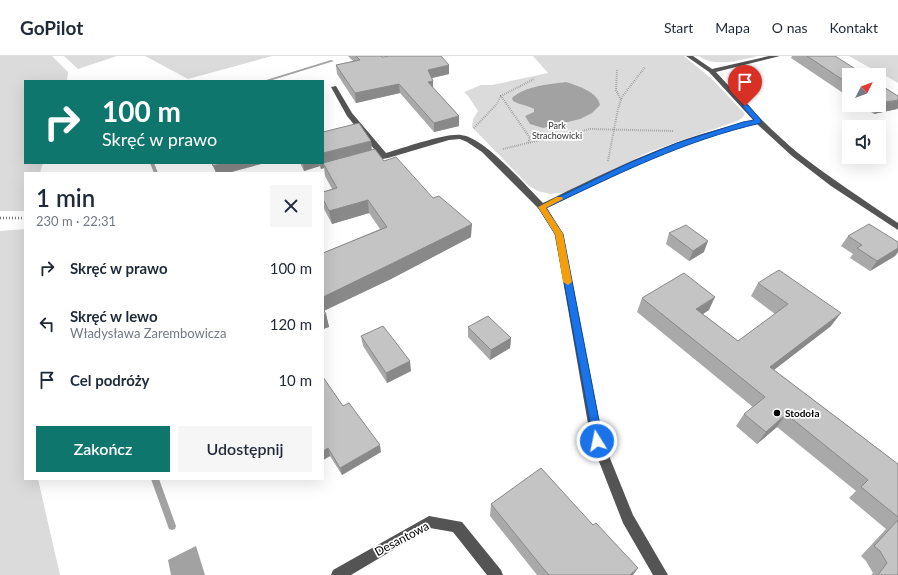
<!DOCTYPE html>
<html lang="pl">
<meta charset="utf-8">
<style>
:root{--surface:#fff;--page:#f6f6f7;--text:#1f2937;--muted:#747a83;--line:#e0e1e3;--accent:#0f766e}
body{margin:0;font-family:Lato,sans-serif;background:var(--page);color:var(--text);height:100vh;display:flex;flex-direction:column;font-size:15px;white-space:nowrap}
*{box-sizing:border-box;margin:0}
p{font-size:13px;color:var(--muted)}
.icon{flex:none;width:22px;height:22px;fill:none;stroke:currentColor;stroke-width:2;stroke-linecap:round;stroke-linejoin:round}
.map{position:relative;flex:1;overflow:hidden}
.sheet{position:absolute;left:24px;top:116px;width:300px;height:308px;display:flex;flex-direction:column;background:var(--surface);border-radius:0px;box-shadow:0 4px 16px #0002}
.sheet>*{flex:none}
.top-card{position:absolute;left:24px;top:24px;width:300px;height:84px;border-radius:0px;box-shadow:0 4px 16px #0002;background:#0f766e;color:#fff;overflow:hidden}
.needle{width:26px;rotate:48deg}
.buttons{position:absolute;left:842px;top:12px;display:grid;gap:8px}
.buttons a{display:grid;place-items:center;width:44px;height:44px;border-radius:0px;background:var(--surface);box-shadow:0 4px 16px #0002;font-size:20px}
.pin{position:absolute;display:grid;place-items:center;width:34px;height:34px;color:#fff;margin:-41px -17px;border-radius:50% 50% 50% 0;rotate:-45deg;box-shadow:0 0 4px #0007}
.pin .icon{rotate:45deg}
.me{position:absolute;width:44px;margin:-22px;rotate:350deg;stroke-linejoin:round;filter:drop-shadow(0 0 3px #0008)}
.turn{display:flex;align-items:center;gap:14px;height:84px;padding:0 12px;font-size:18px}
.turn .icon{width:52px;height:52px;stroke-width:2.5}
.turn b{display:block;font-size:28px;line-height:34px}
.round{display:grid;place-items:center;flex:none;width:42px;height:42px;border-radius:0px;background:var(--page)}
.headline{display:flex;align-items:center;justify-content:space-between;height:68px;padding:0 12px}
h1{font-size:24px;font-weight:600;line-height:30px}
.action{display:flex;gap:8px;margin-top:auto;padding:8px 12px}
.action a{flex:1;height:46px;border-radius:0px;background:var(--accent);color:#fff;font-size:16px;font-weight:600;line-height:46px;text-align:center}
.action a+a{background:var(--page);color:var(--text)}
ul{padding:0;list-style:none}
li{display:flex;align-items:center;gap:12px;height:56px;padding:0 12px}
li div{flex:1}
li b{display:block;font-size:15px}
li em{font-style:normal}
header{display:flex;align-items:center;gap:24px;box-sizing:border-box;height:56px;padding:0 20px;background:var(--surface);border-bottom:1px solid var(--line)}
header strong{font-size:19px}
nav{display:flex;gap:22px;margin-inline-start:auto;font-size:14px}
.map>svg:first-child{display:block}
.green{fill:#dbdbdb}
.water{fill:#a2a2a2}
.lines{fill:none;stroke-linecap:round;stroke-linejoin:round}
.stream{fill:#a2a2a2;fill-rule:evenodd}
.path-far1{stroke:#767676;stroke-width:2;stroke-dasharray:0.5 1.5;stroke-linecap:butt}
.path{stroke:#767676;stroke-width:2.5;stroke-dasharray:1 2;stroke-linecap:butt}
.minor{fill:#545454;fill-rule:evenodd}
.wall{fill:#a9a9a9}
.shaded-wall{fill:#898989}
.building{fill:#c4c4c4;stroke:#898989}
.route{fill:#1a73e8;stroke:#114b97}
.slow{fill:#f59e0b}
.poi-dot{fill:#000;stroke:#fff;stroke-width:1.5}
.labels{text-anchor:middle;stroke-width:3.5;stroke-linejoin:round;paint-order:stroke}
.far-park-label{font-size:9px;fill:#323232;stroke:#fff}
.poi-label{font-size:10px;font-weight:bold;fill:#000;stroke:#fff;text-anchor:start}
.near-street-label{font-size:12px;fill:#000;stroke:#fff}
</style>
<header>
<strong>GoPilot</strong>
<nav><a>Start</a><a>Mapa</a><a>O nas</a><a>Kontakt</a></nav>
</header>
<div class="map">
<svg width="898" height="519" viewBox="0 0 898 519">
<rect width="100%" height="100%" fill="#fff"/>
<!-- green -->
<g class="green">
<polygon points="0,0 52,0 68,16 67,25 25,25 25,107 43,107 40,117 25,117 25,155 0,155"/>
<polygon points="64,0 117,0 78,13"/>
<polygon points="145,0 272,0 188,23"/>
<polygon points="533,0 684,0 713,24 745,58 742,62 737,65 649,96 569,136 550,138 538,135 529,130 472,71 473,63 478,55 468,40 464,36 481,29 492,29 548,17"/>
<path d="M699,0H758C742,4 714,12 699,0Z"/>
<path d="M849,0H898V27C882,17 865,10 849,0Z"/>
<polygon points="25,173 25,423 38,423 60,519 0,519 0,175"/>
</g>
<!-- water -->
<g class="water">
<path d="M566,26C578,30 598,36 600,49L592,57L580,63L543,72L530,68L525,60L534,56V53C527,49 520,49 513,45L512,42C525,30 550,28 566,26Z"/>
<polygon points="196,490 205,519 171,519 168,504"/>
</g>
<g class="lines">
<!-- stream -->
<g class="stream">
<polygon points="331,4 334,5 269,25 263,25"/>
<polygon points="150,107 154,107 158,117 154,117"/>
<polygon points="151,423 159,423 176,470 175,473 172,474 169,473"/>
</g>
<!-- path-far1 -->
<g class="path-far1">
<polyline points="617,14 616,34 621,44"/>
<polyline points="474,72 496,49 501,40"/>
<polyline points="528,87 590,73 674,75"/>
<polyline points="503,93 528,87 530,82 501,40 534,23"/>
<polyline points="608,105 618,53 622,41 645,11"/>
</g>
<!-- path -->
<polyline class="path" points="0,162 25,162"/>
<!-- minor -->
<g class="minor">
<path d="M686,0H693L712,13L769,0H780L716,16C742,44 768,72 798,97C830,122 864,144 898,167V174L831,130L792,100L757,68C739,71 722,77 704,83C650,101 598,127 547,152L563,178L603,385L633,459L668,519H653L623,467L591,385L555,178L539,153L482,96L467,86L460,83L449,84L388,102L365,106V102L379,99L347,60L331,31L336,30L352,57L386,97C404,92 445,77 461,79C484,81 526,130 543,147C609,115 681,78 754,65L709,16Z"/>
<polygon points="429,460 462,466 501,514 503,519 487,519 453,476 430,472 351,519 331,519 333,514"/>
</g>
</g>
<!-- wall -->
<g class="wall">
<polygon points="348,0 381,0 383,1 449,18 432,22 433,32 459,60 459,70 434,76 400,37 356,47 337,18 336,9 353,5"/>
<polygon points="792,0 835,0 849,19 849,41 791,2"/>
<polygon points="879,28 897,53 874,58 861,49 879,49"/>
<polygon points="371,85 372,94 384,105 433,142 471,181 391,223 324,255 326,258 329,271 323,273 323,197 380,173 369,157 332,168 323,151 323,136 332,133 325,120 324,112 321,113 320,110 304,115 300,107 323,107"/>
<polygon points="669,177 704,196 689,205 666,188"/>
<polygon points="848,180 898,186 898,196 895,200 870,215 850,202 853,198 841,190"/>
<polygon points="758,227 831,270 774,314 898,408 898,519 871,519 873,517 866,505 861,500 886,473 849,442 856,435 777,371 757,388 736,370 744,358 753,351 637,256 642,242 709,254 703,258 738,285 775,258 751,240"/>
<polygon points="468,271 511,282 510,292 490,304 468,281"/>
<polygon points="361,280 411,315 387,327 363,290"/>
<polygon points="343,350 381,396 342,419 330,400 323,404"/>
<polygon points="491,448 593,469 638,512 633,519 537,519 490,460"/>
</g>
<!-- shaded-wall -->
<g class="shaded-wall">
<polygon points="449,9 449,18 428,23 428,14"/>
<polygon points="433,25 433,35 428,26"/>
<polygon points="399,28 400,37 356,47 355,37"/>
<polygon points="898,44 898,52 897,53 874,58 880,48"/>
<polygon points="459,60 459,70 434,76 434,67"/>
<polygon points="371,85 372,99 323,107 323,97"/>
<polygon points="223,107 265,107 228,117 216,117 213,110"/>
<polygon points="303,107 319,107 320,110 304,115"/>
<polygon points="320,107 323,107 324,112 321,113"/>
<polygon points="368,144 369,157 332,168 329,155"/>
<polygon points="472,168 471,181 391,223 323,255 323,241"/>
<polygon points="708,185 704,196 689,205 693,195"/>
<polygon points="898,192 898,196 895,200 870,215 877,205"/>
<polygon points="715,241 709,254 690,266 696,253"/>
<polygon points="841,257 831,270 762,323 770,311"/>
<polygon points="326,258 329,271 323,273 323,259"/>
<polygon points="511,282 510,292 490,304 491,294"/>
<polygon points="410,305 411,315 387,327 386,317"/>
<polygon points="786,358 777,371 757,388 766,376"/>
<polygon points="380,389 381,396 342,419 340,412"/>
<polygon points="328,392 330,400 323,404 323,395"/>
<polygon points="638,512 633,519 630,519"/>
</g>
<!-- building -->
<g class="building">
<polygon points="356,0 381,0 383,1 389,0 441,0 449,9 428,14 433,25 428,26 459,60 434,67 399,28 355,37 336,9 360,4"/>
<polygon points="807,0 835,0 865,19 849,19 849,28"/>
<polygon points="879,28 898,40 898,44 879,47"/>
<polygon points="359,67 371,85 323,97 323,76"/>
<polygon points="375,93 384,105 396,101 433,142 439,140 472,168 389,209 323,241 323,197 387,171 368,144 329,155 323,143 323,136 337,132 323,107"/>
<polygon points="212,107 223,107 213,110"/>
<polygon points="869,168 898,186 898,192 877,205 857,192 862,189 848,180"/>
<polygon points="686,169 708,185 693,195 669,177"/>
<polygon points="779,214 841,257 770,311 898,408 898,461 861,431 868,424 786,358 766,376 744,358 765,341 642,242 684,217 715,241 696,253 738,285 788,248 758,227"/>
<polygon points="323,253 326,258 323,259"/>
<polygon points="488,260 511,282 491,294 468,271"/>
<polygon points="383,270 410,305 386,317 361,280"/>
<polygon points="323,321 343,350 349,347 380,389 340,412 328,392 323,395"/>
<polygon points="541,412 593,469 596,467 638,512 630,519 549,519 542,511 491,448"/>
<polygon points="898,464 898,519 878,519 887,507 880,495 874,490"/>
</g>
<!-- route -->
<path class="route" d="M745,48L748,49L761,64V67C683,85 618,118 546,152L563,178L603,385L601,388L597,390L594,388L555,178L538,151L629,107L677,87L743,66L754,64L742,50Z"/>
<!-- slow -->
<polygon class="slow" points="557,141 562,141 563,143 546,152 563,178 572,226 568,229 563,226 555,178 538,151"/>
<!-- markers -->
<circle class="poi-dot" cx="777" cy="357" r="4"/>
<g class="labels">
<!-- far-park labels -->
<g class="far-park-label">
<text x="557" y="73">Park<tspan x="557" dy="10">Strachowicki</tspan></text>
</g>
<!-- poi labels -->
<g class="poi-label">
<text x="785" y="361">Stodoła</text>
</g>
<!-- near-street labels -->
<g class="near-street-label">
<text transform="translate(402 483) rotate(-28)" y="4">Desantowa</text>
</g>
</g>
</svg>
<div class="buttons">
<a><svg class="needle" viewBox="-14 -14 28 28"><path d="M0-13l5 13h-10z" fill="#e53935"/><path d="M0 13l5-13h-10z" fill="#747a83"/></svg></a>
<a><svg class="icon" aria-label="sound" viewBox="0 0 24 24"><path d="M4 9h4l5-4v14l-5-4H4zM17 9q2 3 0 6"/></svg></a>
</div>
<div class="pin" style="left:745px;top:50px;background:#d93025"><svg class="icon" aria-label="arrive" viewBox="0 0 24 24"><path d="M6 21V4h12l-3 4 3 4H6"/></svg></div>
<svg class="me" style="left:597px;top:385px" viewBox="-20 -20 40 40"><circle r="17" fill="#1a73e8" stroke="#fff" stroke-width="3"/><path d="M0-11L8 9 0 5-8 9z" fill="#fff"/></svg>
<div class="top-card">
<div class="turn"><svg class="icon" aria-label="right" viewBox="0 0 24 24"><path d="M7 20v-9h11M14 6l5 5-5 5"/></svg><div><b>100 m</b>Skręć w prawo</div></div>
</div>
<section class="sheet">
<div class="headline"><div><h1>1 min</h1><p>230 m · 22:31</p></div><a class="round"><svg class="icon" aria-label="close" viewBox="0 0 24 24"><path d="M6 6l12 12M18 6L6 18"/></svg></a></div>
<ul>
<li><svg class="icon" aria-label="right" viewBox="0 0 24 24"><path d="M7 20v-9h11M14 6l5 5-5 5"/></svg><div><b>Skręć w prawo</b></div><em>100 m</em></li>
<li><svg class="icon" aria-label="left" viewBox="0 0 24 24"><path d="M17 20v-9H6M10 6l-5 5 5 5"/></svg><div><b>Skręć w lewo</b><p>Władysława Zarembowicza</p></div><em>120 m</em></li>
<li><svg class="icon" aria-label="arrive" viewBox="0 0 24 24"><path d="M6 21V4h12l-3 4 3 4H6"/></svg><div><b>Cel podróży</b></div><em>10 m</em></li>
</ul>
<div class="action"><a>Zakończ</a><a>Udostępnij</a></div>
</section>
</div>
